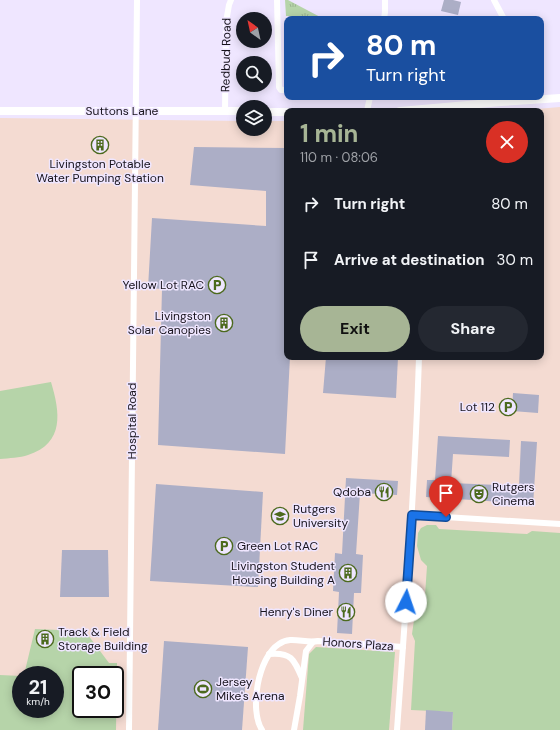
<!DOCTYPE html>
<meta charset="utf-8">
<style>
:root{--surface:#171b24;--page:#242831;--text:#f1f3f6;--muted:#9ea1a6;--accent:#a7b595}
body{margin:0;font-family:"DM Sans",sans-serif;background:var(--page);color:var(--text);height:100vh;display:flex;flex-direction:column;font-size:15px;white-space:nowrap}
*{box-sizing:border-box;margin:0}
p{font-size:13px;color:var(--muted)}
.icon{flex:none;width:22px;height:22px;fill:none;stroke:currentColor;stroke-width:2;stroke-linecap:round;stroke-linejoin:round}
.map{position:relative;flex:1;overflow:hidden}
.sheet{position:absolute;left:284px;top:108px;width:260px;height:252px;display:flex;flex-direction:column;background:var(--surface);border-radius:8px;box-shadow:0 2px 10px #0003}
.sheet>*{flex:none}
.top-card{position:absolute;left:284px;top:16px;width:260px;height:84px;border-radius:8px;box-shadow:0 2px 10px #0003;background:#1a4fa0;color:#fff;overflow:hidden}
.needle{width:26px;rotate:327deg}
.buttons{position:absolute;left:236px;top:12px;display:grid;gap:8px}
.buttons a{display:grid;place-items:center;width:36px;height:36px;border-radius:50%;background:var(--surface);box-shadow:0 2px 10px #0003;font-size:20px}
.speed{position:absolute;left:12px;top:666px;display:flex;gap:8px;font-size:20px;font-weight:700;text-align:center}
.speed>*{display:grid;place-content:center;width:52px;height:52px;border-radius:50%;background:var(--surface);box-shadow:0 2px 10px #0003;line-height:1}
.speed small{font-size:10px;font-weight:400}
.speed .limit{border:2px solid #111;border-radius:6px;background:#fff;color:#111}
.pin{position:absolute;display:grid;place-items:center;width:34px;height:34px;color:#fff;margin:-41px -17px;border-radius:50% 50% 50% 0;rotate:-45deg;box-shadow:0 0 4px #0007}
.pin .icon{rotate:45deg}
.me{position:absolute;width:44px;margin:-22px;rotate:4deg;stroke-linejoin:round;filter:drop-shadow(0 0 3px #0008)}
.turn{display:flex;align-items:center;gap:14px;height:84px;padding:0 16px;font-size:18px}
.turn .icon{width:52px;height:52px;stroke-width:2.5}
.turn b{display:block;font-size:28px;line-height:34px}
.round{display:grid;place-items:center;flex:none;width:42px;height:42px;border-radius:21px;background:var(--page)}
.headline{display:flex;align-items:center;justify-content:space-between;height:68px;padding:0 16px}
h1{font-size:24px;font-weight:700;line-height:30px;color:var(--accent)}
.action{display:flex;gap:8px;margin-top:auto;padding:8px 16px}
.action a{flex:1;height:46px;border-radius:24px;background:var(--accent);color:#111;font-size:16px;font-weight:700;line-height:46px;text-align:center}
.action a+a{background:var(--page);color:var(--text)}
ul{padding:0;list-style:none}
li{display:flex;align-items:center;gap:12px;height:56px;padding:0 16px}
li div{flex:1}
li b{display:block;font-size:15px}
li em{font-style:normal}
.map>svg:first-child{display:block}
.education{fill:#f4dbd2;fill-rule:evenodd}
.grass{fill:#b6d4a9;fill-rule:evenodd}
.park{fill:url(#park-tufts)}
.building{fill:#acaec6}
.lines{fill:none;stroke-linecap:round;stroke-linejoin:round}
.street{stroke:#fff;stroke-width:6}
.secondary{stroke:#fff;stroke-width:8}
.route-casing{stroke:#114b97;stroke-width:10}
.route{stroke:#1a73e8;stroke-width:7}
.labels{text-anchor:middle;stroke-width:3;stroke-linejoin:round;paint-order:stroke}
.street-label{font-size:12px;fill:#17131c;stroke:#efe6ff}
.poi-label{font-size:12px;fill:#17131c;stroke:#efe6ff;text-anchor:end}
</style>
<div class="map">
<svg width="560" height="730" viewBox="0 0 560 730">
<defs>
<pattern id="park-tufts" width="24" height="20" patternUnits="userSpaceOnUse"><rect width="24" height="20" fill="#b6d4a9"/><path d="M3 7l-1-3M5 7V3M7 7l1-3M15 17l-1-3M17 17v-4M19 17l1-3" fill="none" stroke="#9cb591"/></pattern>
</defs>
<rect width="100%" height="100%" fill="#efe6ff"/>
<!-- education -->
<path class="education" d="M560,107V730H0V118L243,121V129H265V121H287V357H541V111H514ZM21,675H55V709H21ZM81,675H115V709H81Z"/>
<!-- grass -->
<g class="grass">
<path d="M51,382C60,412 65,443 28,455C20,458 9,458 0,459V391Z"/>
<polygon points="427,525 436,525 439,529 527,534 532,531 560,533 560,730 452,730 453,712 411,710 415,641 412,634 414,620 424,610 427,566 421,560 417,546 418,533 421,528"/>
<path d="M35,629L85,631L109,663H117L116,730H0V675L21,676V709H55V675H24ZM81,675H115V709H81Z"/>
<polygon points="316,647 395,652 389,730 303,730 309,654"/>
</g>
<!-- park -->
<polygon class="park" points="285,0 288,0 324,19 290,19 290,16 286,16"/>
<!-- building -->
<g class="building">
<polygon points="444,0 453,0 461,2 458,15 441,11"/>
<rect x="97" y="141" width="7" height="8"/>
<polygon points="194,147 287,148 287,357 290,357 285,454 158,445 162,289 148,288 152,218 266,226 266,191 190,185"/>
<polygon points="326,357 398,357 396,398 323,393"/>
<polygon points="513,393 539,395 538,413 512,411"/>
<polygon points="438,436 510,440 509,457 453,454 451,483 519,486 521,441 537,442 533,506 518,505 518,503 426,497 427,480 435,480"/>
<polygon points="346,478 398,481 397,495 360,493 356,554 363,555 361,593 354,593 352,634 337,633 339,592 333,591 335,553 342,554"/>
<polygon points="156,484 263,492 258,587 150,581"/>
<polygon points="62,550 108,550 109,597 60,597"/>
<rect x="38" y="633" width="14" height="11"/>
<polygon points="164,641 248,647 242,730 158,730"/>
<polygon points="426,710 453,712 452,730 425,730"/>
</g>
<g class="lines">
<!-- street -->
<g class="street">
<polyline points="277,0 279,87 281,90 287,90"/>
<polyline points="494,0 504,19"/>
<polyline points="384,19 385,12 385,0"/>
<polyline points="225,111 226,22 229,5 231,0"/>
<polyline points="367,111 370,97"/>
<polyline points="412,515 560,524"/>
<path d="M269,654C291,652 294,659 302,678"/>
<polyline points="129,730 137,0"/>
<path d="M262,730C249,710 258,657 279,644C291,635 305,644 318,641L403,647"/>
<polyline points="294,730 300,696 306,651 313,642"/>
<path d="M397,730C406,606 415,481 419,357"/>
</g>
<!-- secondary -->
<g class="secondary">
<polyline points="0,111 243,111"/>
<polyline points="400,111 501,102 560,98"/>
<polyline points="265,112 287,112"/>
</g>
</g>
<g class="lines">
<defs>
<polyline id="route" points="406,602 412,515 446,517"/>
</defs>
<!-- route casing -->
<use href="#route" class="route-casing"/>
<!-- route -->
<use href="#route" class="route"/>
</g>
<!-- icons -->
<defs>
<symbol id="building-ring" viewBox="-11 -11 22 22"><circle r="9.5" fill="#efe6ff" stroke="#4c6a1e" stroke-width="1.5"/><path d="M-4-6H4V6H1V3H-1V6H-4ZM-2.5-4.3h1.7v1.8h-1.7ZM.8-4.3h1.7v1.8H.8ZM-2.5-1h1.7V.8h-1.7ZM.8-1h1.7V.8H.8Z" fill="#4c6a1e"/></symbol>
<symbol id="parking-ring" viewBox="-11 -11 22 22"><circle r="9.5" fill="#efe6ff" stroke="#4c6a1e" stroke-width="1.5"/><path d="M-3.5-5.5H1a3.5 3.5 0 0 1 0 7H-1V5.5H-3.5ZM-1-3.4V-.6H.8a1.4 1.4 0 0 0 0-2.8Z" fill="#4c6a1e"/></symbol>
<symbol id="restaurant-ring" viewBox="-11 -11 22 22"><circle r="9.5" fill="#efe6ff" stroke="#4c6a1e" stroke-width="1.5"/><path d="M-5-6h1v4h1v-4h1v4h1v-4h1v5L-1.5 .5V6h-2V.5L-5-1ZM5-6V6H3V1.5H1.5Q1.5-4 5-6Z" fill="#4c6a1e"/></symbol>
<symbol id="theatre-ring" viewBox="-11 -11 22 22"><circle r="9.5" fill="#efe6ff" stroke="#4c6a1e" stroke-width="1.5"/><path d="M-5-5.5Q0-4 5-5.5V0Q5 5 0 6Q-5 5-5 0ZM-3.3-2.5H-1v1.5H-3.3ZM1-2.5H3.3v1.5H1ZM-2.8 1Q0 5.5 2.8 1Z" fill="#4c6a1e"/></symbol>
<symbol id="university-ring" viewBox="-11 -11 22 22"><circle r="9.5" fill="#efe6ff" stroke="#4c6a1e" stroke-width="1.5"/><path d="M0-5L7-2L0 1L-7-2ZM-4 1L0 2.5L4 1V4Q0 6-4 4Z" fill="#4c6a1e"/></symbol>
<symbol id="stadium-ring" viewBox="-11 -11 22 22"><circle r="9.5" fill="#efe6ff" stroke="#4c6a1e" stroke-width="1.5"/><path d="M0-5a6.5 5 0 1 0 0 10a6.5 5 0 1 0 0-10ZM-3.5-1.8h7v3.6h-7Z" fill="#4c6a1e"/></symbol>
</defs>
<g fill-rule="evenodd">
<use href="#building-ring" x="90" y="135" width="20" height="20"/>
<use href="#parking-ring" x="207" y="275" width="20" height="20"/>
<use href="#building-ring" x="214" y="313" width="20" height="20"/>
<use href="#parking-ring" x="498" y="397" width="20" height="20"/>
<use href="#restaurant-ring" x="374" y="482" width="20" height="20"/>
<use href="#theatre-ring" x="469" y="484" width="20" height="20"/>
<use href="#university-ring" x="270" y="506" width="20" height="20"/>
<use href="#parking-ring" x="214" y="536" width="20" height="20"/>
<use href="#building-ring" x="338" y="563" width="20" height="20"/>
<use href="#restaurant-ring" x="336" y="602" width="20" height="20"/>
<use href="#building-ring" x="35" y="629" width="20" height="20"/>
<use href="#stadium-ring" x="193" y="679" width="20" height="20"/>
</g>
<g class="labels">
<!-- street labels -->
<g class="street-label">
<text transform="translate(226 55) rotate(-89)" y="4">Redbud Road</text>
<text x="122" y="115">Suttons Lane</text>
<text transform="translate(132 421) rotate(-90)" y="4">Hospital Road</text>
<text transform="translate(358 644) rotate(4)" y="4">Honors Plaza</text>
</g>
<!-- poi labels -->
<g class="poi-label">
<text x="100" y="168" text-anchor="middle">Livingston Potable<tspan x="100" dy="14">Water Pumping Station</tspan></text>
<text x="204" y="289">Yellow Lot RAC</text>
<text x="211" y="320">Livingston<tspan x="211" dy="14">Solar Canopies</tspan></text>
<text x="495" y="411">Lot 112</text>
<text x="492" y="491" text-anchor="start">Rutgers<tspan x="492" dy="14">Cinema</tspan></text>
<text x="371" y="496">Qdoba</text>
<text x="293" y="513" text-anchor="start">Rutgers<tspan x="293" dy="14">University</tspan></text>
<text x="237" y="550" text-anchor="start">Green Lot RAC</text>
<text x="335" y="570">Livingston Student<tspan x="335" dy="14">Housing Building A</tspan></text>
<text x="333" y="616">Henry's Diner</text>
<text x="58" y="636" text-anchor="start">Track &amp; Field<tspan x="58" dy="14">Storage Building</tspan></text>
<text x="216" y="686" text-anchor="start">Jersey<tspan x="216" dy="14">Mike's Arena</tspan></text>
</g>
</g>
</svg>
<div class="buttons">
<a><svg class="needle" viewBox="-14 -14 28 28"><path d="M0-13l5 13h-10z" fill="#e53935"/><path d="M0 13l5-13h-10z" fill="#9ea1a6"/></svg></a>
<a><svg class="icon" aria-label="search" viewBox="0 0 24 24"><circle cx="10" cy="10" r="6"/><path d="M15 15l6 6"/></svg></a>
<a><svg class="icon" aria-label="layers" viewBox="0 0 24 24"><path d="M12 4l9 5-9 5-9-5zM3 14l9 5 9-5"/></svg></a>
</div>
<div class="speed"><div>21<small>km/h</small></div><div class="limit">30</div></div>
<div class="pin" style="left:446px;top:517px;background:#d93025"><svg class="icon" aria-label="arrive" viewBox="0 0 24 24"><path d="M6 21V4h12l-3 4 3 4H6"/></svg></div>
<svg class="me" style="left:406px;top:602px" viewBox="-20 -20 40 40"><circle r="19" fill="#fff"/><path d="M0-13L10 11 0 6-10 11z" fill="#1a73e8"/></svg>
<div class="top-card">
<div class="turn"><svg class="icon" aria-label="right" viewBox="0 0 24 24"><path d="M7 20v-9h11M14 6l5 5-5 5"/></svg><div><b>80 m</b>Turn right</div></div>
</div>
<section class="sheet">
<div class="headline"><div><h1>1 min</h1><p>110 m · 08:06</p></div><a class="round" style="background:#d93025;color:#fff"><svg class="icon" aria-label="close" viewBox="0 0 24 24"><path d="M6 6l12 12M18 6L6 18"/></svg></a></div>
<ul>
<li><svg class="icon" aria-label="right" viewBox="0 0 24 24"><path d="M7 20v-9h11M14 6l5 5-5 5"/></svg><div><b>Turn right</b></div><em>80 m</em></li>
<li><svg class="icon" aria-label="arrive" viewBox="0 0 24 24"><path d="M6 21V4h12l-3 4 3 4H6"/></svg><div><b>Arrive at destination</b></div><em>30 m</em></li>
</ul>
<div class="action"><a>Exit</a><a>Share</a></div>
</section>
</div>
